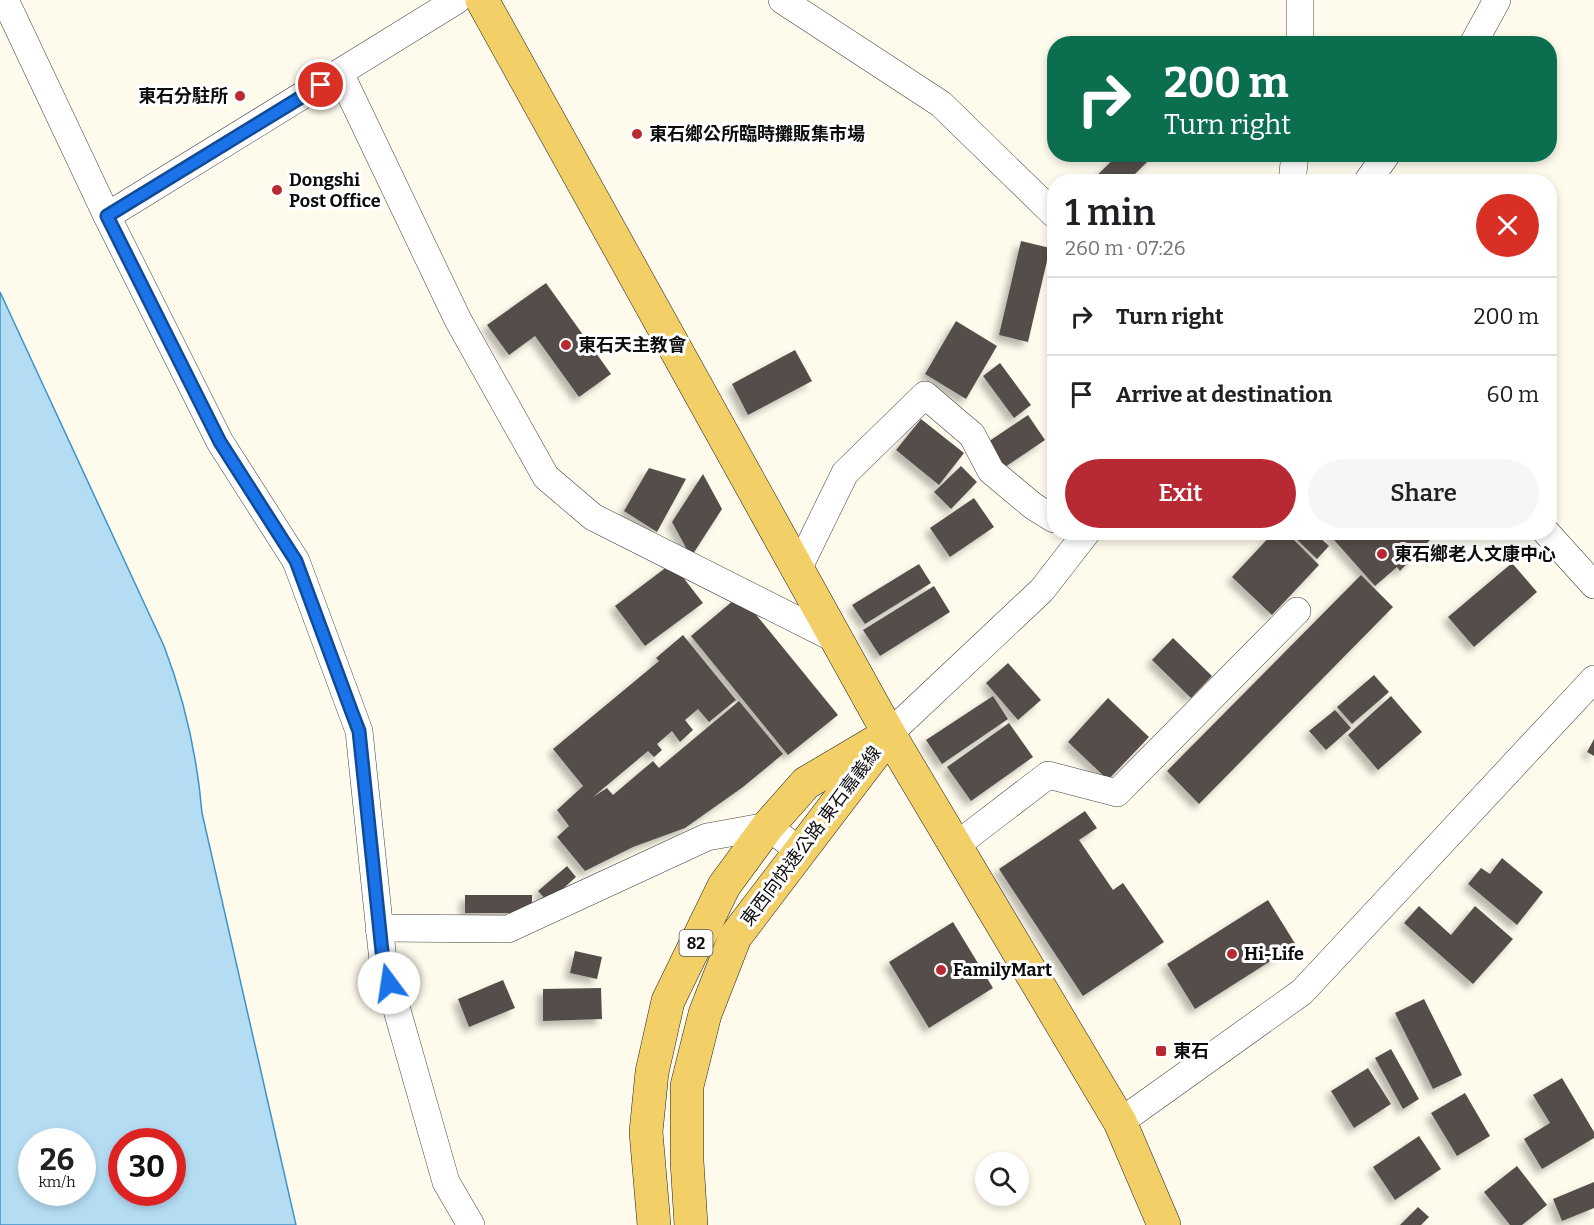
<!DOCTYPE html>
<meta charset="utf-8">
<style>
:root{--surface:#fff;--page:#f6f6f6;--text:#202124;--muted:#757577;--line:#e0e0e0;--accent:#b72a33}
body{margin:0;font-family:Bitter,"Noto Sans TC",serif;background:var(--page);color:var(--text);height:100vh;display:flex;flex-direction:column;font-size:22px;white-space:nowrap}
*{box-sizing:border-box;margin:0}
p{font-size:20px;color:var(--muted)}
.icon{flex:none;width:33px;height:33px;fill:none;stroke:currentColor;stroke-width:2;stroke-linecap:round;stroke-linejoin:round}
.map{position:relative;flex:1;overflow:hidden}
.sheet{position:absolute;left:1047px;top:174px;width:510px;height:366px;display:flex;flex-direction:column;background:var(--surface);border-radius:24px;box-shadow:0 3px 9px #0003}
.sheet>*{flex:none}
.hud{position:absolute;left:1047px;top:36px;width:510px;height:126px;border-radius:24px;box-shadow:0 3px 9px #0003;background:#0b6e4f;color:#fff;overflow:hidden}
.buttons{position:absolute;left:975px;top:1152px;display:grid;gap:12px}
.buttons a{display:grid;place-items:center;width:54px;height:54px;border-radius:50%;background:var(--surface);box-shadow:0 3px 9px #0003;font-size:30px}
.speed{position:absolute;left:18px;top:1128px;display:flex;gap:12px;font-size:30px;font-weight:700;text-align:center}
.speed>*{display:grid;place-content:center;width:78px;height:78px;border-radius:50%;background:var(--surface);box-shadow:0 3px 9px #0003;line-height:1}
.speed small{font-size:15px;font-weight:400}
.speed .limit{border:9px solid #d22;background:#fff;color:#111}
.pin{position:absolute;display:grid;place-items:center;width:51px;height:51px;color:#fff;margin:-26px;border:3px solid #fff;border-radius:50%;box-shadow:0 2px 6px #0007}
.me{position:absolute;width:66px;margin:-33px;rotate:346deg;stroke-linejoin:round;filter:drop-shadow(0 0 4px #0008)}
.turn{display:flex;align-items:center;gap:21px;height:126px;padding:0 18px;font-size:27px}
.turn .icon{width:78px;height:78px;stroke-width:2.5}
.turn b{display:block;font-size:42px;line-height:51px}
.round{display:grid;place-items:center;flex:none;width:63px;height:63px;border-radius:32px;background:var(--page)}
.head{display:flex;align-items:center;justify-content:space-between;height:102px;padding:0 18px}
h1{font-size:36px;font-weight:600;line-height:45px}
.action{display:flex;gap:12px;margin-top:auto;padding:12px 18px}
.action a{flex:1;height:69px;border-radius:36px;background:var(--accent);color:#fff;font-size:24px;font-weight:600;line-height:69px;text-align:center}
.action a+a{background:var(--page);color:var(--text)}
ul{padding:0;list-style:none}
li{display:flex;align-items:center;gap:18px;height:78px;padding:0 18px;border-top:2px solid var(--line)}
li div{flex:1}
li b{display:block;font-size:22px}
li em{font-style:normal}
.map>svg:first-child{display:block}
.water{fill:#b4ddf4;stroke:#3d93c8;stroke-width:1.5;fill-rule:evenodd}
.building{fill:#554e49;filter:url(#shadow)}
.lines{fill:none;stroke-linecap:round;stroke-linejoin:round}
.minor-casing{stroke:#404040;stroke-width:28}
.major-casing{stroke:#1e1e1e;stroke-width:34}
.minor{stroke:#fff;stroke-width:27}
.major{stroke:#f3cf68;stroke-width:33}
.route-casing{stroke:#114b97;stroke-width:15}
.route{stroke:#1a73e8;stroke-width:10}
.poi-dot{fill:#b72a33;stroke:#fff;stroke-width:2}
.labels{text-anchor:middle;stroke-width:6;stroke-linejoin:round;paint-order:stroke}
.shield{fill:#fff;stroke:#565656;stroke-width:1.5}
.shield-label{font-size:16px;font-weight:bold;fill:#0d0d0d}
.poi-label{font-size:18px;font-weight:bold;fill:#0d0d0d;stroke:#fff;text-anchor:start}
.street-label{font-size:18px;fill:#0d0d0d;stroke:#fff}
</style>
<div class="map">
<svg width="1594" height="1225" viewBox="0 0 1594 1225">
<defs>
<filter id="shadow"><feDropShadow dx="-5.5" dy="5.5" stdDeviation="3" flood-color="#0004"/></filter>
</defs>
<rect width="100%" height="100%" fill="#fefbed"/>
<!-- water -->
<path class="water" d="M0,292L164,646C185,701 197,754 202,813L296,1225H0ZM32,1142H82V1192H32ZM122,1142H172V1192H122Z"/>
<!-- building -->
<g class="building">
<polygon points="1119,154 1155,154 1130,179 1131,182 1090,182"/>
<polygon points="1021,241 1050,248 1028,342 999,335"/>
<polygon points="546,283 611,374 579,397 535,336 509,355 487,325"/>
<polygon points="956,321 997,346 966,399 925,374"/>
<polygon points="795,350 812,381 748,415 732,384"/>
<polygon points="1000,363 1031,405 1014,418 983,376"/>
<polygon points="1028,415 1045,440 996,473 979,448"/>
<polygon points="921,419 964,453 939,485 896,450"/>
<polygon points="961,466 977,482 951,509 934,492"/>
<polygon points="649,468 686,479 657,532 624,511"/>
<polygon points="703,474 722,509 691,557 672,522"/>
<polygon points="974,498 994,527 950,557 930,528"/>
<polygon points="1274,532 1286,532 1319,565 1272,615 1232,577"/>
<polygon points="1289,532 1314,532 1329,546 1317,559"/>
<polygon points="1327,532 1431,532 1427,536 1430,540 1400,571 1397,567 1375,586"/>
<polygon points="672,563 703,603 645,646 615,606"/>
<polygon points="1512,563 1537,592 1474,647 1448,617"/>
<polygon points="919,564 931,583 865,624 852,605"/>
<polygon points="1361,575 1393,607 1199,804 1167,771"/>
<polygon points="934,586 950,612 880,656 863,630"/>
<polygon points="740,595 838,715 788,755 691,636"/>
<polygon points="683,635 736,700 709,722 698,709 685,720 693,730 680,742 672,731 657,744 662,750 654,757 648,751 593,797 607,788 613,795 653,761 659,768 739,701 783,754 743,787 685,828 633,847 585,871 557,837 569,826 557,810 583,786 553,749 659,661 656,658"/>
<polygon points="1173,638 1212,676 1191,698 1152,660"/>
<polygon points="1008,663 1041,700 1018,720 986,683"/>
<polygon points="1374,675 1389,692 1352,724 1337,707"/>
<polygon points="993,696 1008,719 942,764 926,740"/>
<polygon points="1391,696 1422,732 1378,770 1348,735"/>
<polygon points="1108,698 1149,737 1108,780 1068,742"/>
<polygon points="1335,710 1351,728 1326,750 1309,731"/>
<polygon points="1009,723 1033,757 971,801 947,767"/>
<polygon points="1594,739 1594,756 1587,752"/>
<polygon points="1085,811 1097,828 1079,840 1113,890 1123,883 1164,942 1083,996 999,869"/>
<polygon points="1502,858 1543,892 1517,925 1468,884 1481,868 1490,874"/>
<polygon points="567,866 576,877 548,902 538,891"/>
<rect x="465" y="895" width="67" height="18"/>
<polygon points="1268,900 1296,945 1195,1009 1167,964"/>
<polygon points="1419,906 1451,935 1475,906 1513,939 1473,984 1404,923"/>
<polygon points="953,922 993,988 929,1028 889,962"/>
<polygon points="575,951 602,957 597,979 570,973"/>
<polygon points="503,980 515,1008 469,1027 458,999"/>
<polygon points="601,988 602,1019 543,1021 543,989"/>
<polygon points="1424,999 1462,1075 1433,1089 1395,1013"/>
<polygon points="1391,1049 1419,1099 1403,1109 1375,1058"/>
<polygon points="1368,1068 1391,1104 1354,1128 1331,1091"/>
<polygon points="1562,1078 1594,1132 1594,1138 1542,1169 1524,1139 1550,1123 1533,1095"/>
<polygon points="1465,1093 1490,1136 1457,1156 1431,1113"/>
<polygon points="1419,1136 1441,1169 1395,1200 1373,1167"/>
<polygon points="1517,1166 1547,1205 1522,1225 1510,1225 1484,1192"/>
<polygon points="1594,1182 1594,1208 1562,1221 1553,1199"/>
<polygon points="1418,1207 1429,1217 1421,1225 1400,1225"/>
</g>
<g class="lines">
<defs>
<g id="minor">
<polyline points="5,0 107,216 220,442 296,561 359,731 383,961 446,1182 471,1225"/>
<polyline points="782,0 941,104 1054,214"/>
<polyline points="1300,0 1300,44"/>
<polyline points="1473,44 1497,0"/>
<polyline points="340,73 458,320 546,477 593,517 837,640"/>
<polyline points="1292,182 1295,154"/>
<polyline points="1367,182 1387,154"/>
<polyline points="107,216 457,0"/>
<polyline points="1546,532 1594,585"/>
<polyline points="798,569 845,473 925,395 972,435 991,471 1033,506 1054,519"/>
<polyline points="889,734 1042,590 1087,532"/>
<polyline points="954,847 1048,775 1117,793 1297,611"/>
<polyline points="379,928 508,929 707,837 768,826 799,851"/>
<polyline points="1120,1122 1302,992 1594,679"/>
</g>
<g id="major">
<polyline points="482,0 889,734 1120,1122 1164,1225"/>
<polyline points="654,1225 646,1132 652,1072 668,1001 724,886 768,826 806,783 889,734"/>
<polyline points="691,1225 687,1161 687,1086 705,1014 735,937 878,749"/>
</g>
</defs>
<!-- minor casing -->
<use href="#minor" class="minor-casing"/>
<!-- major casing -->
<use href="#major" class="major-casing"/>
<!-- minor -->
<use href="#minor" class="minor"/>
<!-- major -->
<use href="#major" class="major"/>
</g>
<g class="lines">
<defs>
<polyline id="route" points="321,85 107,216 220,442 296,561 351,710 359,731 383,961 389,983"/>
</defs>
<!-- route casing -->
<use href="#route" class="route-casing"/>
<!-- route -->
<use href="#route" class="route"/>
</g>
<!-- markers -->
<g class="poi-dot">
<circle cx="240" cy="96" r="6"/>
<circle cx="637" cy="134" r="6"/>
<circle cx="277" cy="190" r="6"/>
<circle cx="566" cy="345" r="6"/>
<circle cx="1382" cy="554" r="6"/>
<circle cx="1232" cy="954" r="6"/>
<circle cx="941" cy="970" r="6"/>
<rect x="1155" y="1045" width="12" height="12" rx="3"/>
</g>
<g class="labels">
<!-- shield labels -->
<rect class="shield" x="679.5" y="930" width="33" height="26" rx="4.5"/>
<g class="shield-label">
<text x="696" y="949">82</text>
</g>
<!-- poi labels -->
<g class="poi-label">
<text x="228" y="102" text-anchor="end">東石分駐所</text>
<text x="649" y="140">東石鄉公所臨時攤販集市場</text>
<text x="289" y="186">Dongshi<tspan x="289" dy="21">Post Office</tspan></text>
<text x="578" y="351">東石天主教會</text>
<text x="1394" y="560">東石鄉老人文康中心</text>
<text x="1244" y="960">Hi-Life</text>
<text x="953" y="976">FamilyMart</text>
<text x="1173" y="1057">東石</text>
</g>
<!-- street labels -->
<g class="street-label">
<text transform="translate(811 836) rotate(-53)" y="6">東西向快速公路 東石嘉義線</text>
</g>
</g>
</svg>
<div class="buttons">
<a><svg class="icon" aria-label="search" viewBox="0 0 24 24"><circle cx="10" cy="10" r="6"/><path d="M15 15l6 6"/></svg></a>
</div>
<div class="speed"><div>26<small>km/h</small></div><div class="limit">30</div></div>
<div class="pin" style="left:321px;top:85px;background:#d93025"><svg class="icon" aria-label="arrive" viewBox="0 0 24 24"><path d="M6 21V4h12l-3 4 3 4H6"/></svg></div>
<svg class="me" style="left:389px;top:983px" viewBox="-20 -20 40 40"><circle r="19" fill="#fff"/><path d="M0-13L10 11 0 6-10 11z" fill="#1a73e8"/></svg>
<div class="hud">
<div class="turn"><svg class="icon" aria-label="right" viewBox="0 0 24 24"><path d="M7 20v-9h11M14 6l5 5-5 5"/></svg><div><b>200 m</b>Turn right</div></div>
</div>
<section class="sheet">
<div class="head"><div><h1>1 min</h1><p>260 m · 07:26</p></div><a class="round" style="background:#d93025;color:#fff"><svg class="icon" aria-label="close" viewBox="0 0 24 24"><path d="M6 6l12 12M18 6L6 18"/></svg></a></div>
<ul>
<li><svg class="icon" aria-label="right" viewBox="0 0 24 24"><path d="M7 20v-9h11M14 6l5 5-5 5"/></svg><div><b>Turn right</b></div><em>200 m</em></li>
<li><svg class="icon" aria-label="arrive" viewBox="0 0 24 24"><path d="M6 21V4h12l-3 4 3 4H6"/></svg><div><b>Arrive at destination</b></div><em>60 m</em></li>
</ul>
<div class="action"><a>Exit</a><a>Share</a></div>
</section>
</div>
